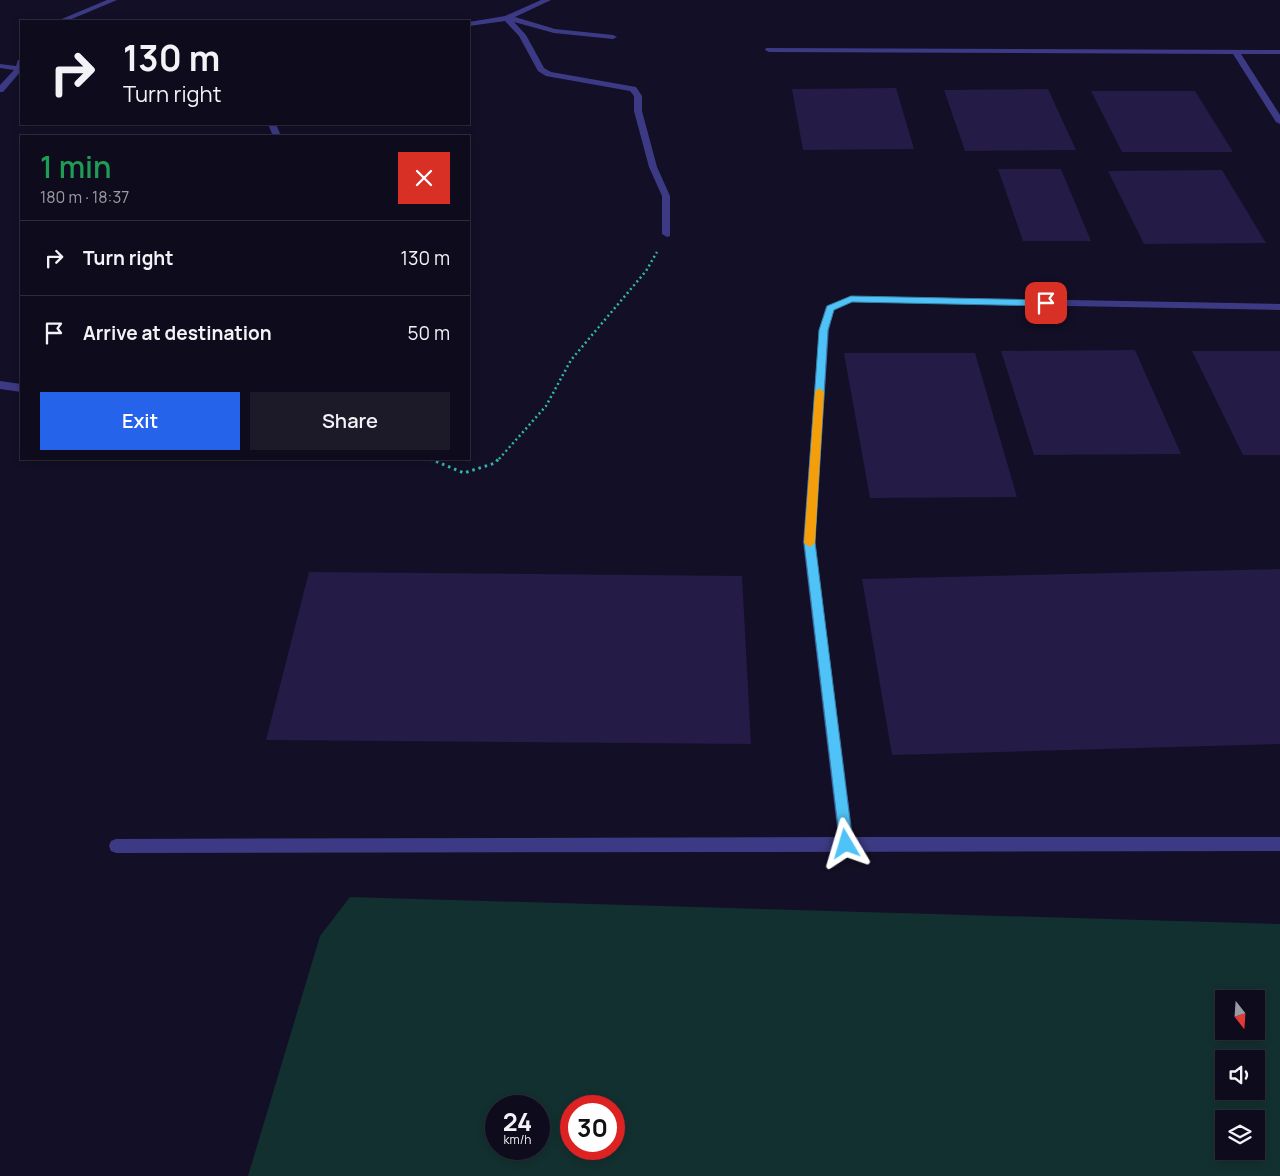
<!DOCTYPE html>
<meta charset="utf-8">
<style>
:root{--surface:#0e0b1c;--page:#1c1929;--text:#f1f3f6;--muted:#9b9ba3;--line:#2e2b3b;--accent:#2563eb}
body{margin:0;font-family:Manrope,sans-serif;background:var(--page);color:var(--text);height:100vh;display:flex;flex-direction:column;font-size:19px;white-space:nowrap}
*{box-sizing:border-box;margin:0}
p{font-size:16px;color:var(--muted)}
.icon{flex:none;width:28px;height:28px;fill:none;stroke:currentColor;stroke-width:2;stroke-linecap:round;stroke-linejoin:round}
.map{position:relative;flex:1;overflow:hidden}
.side{position:absolute;left:20px;top:135px;width:450px;height:325px;display:flex;flex-direction:column;background:var(--surface);border-radius:0px;box-shadow:0 2px 8px #0003,0 0 0 1px var(--line)}
.side>*{flex:none}
.top-card{position:absolute;left:20px;top:20px;width:450px;height:105px;border-radius:0px;box-shadow:0 2px 8px #0003,0 0 0 1px var(--line);background:#0e0b1c;color:var(--text);overflow:hidden}
.needle{width:32px;rotate:163deg}
.buttons{position:absolute;left:1215px;top:990px;display:grid;gap:10px}
.buttons a{display:grid;place-items:center;width:50px;height:50px;border-radius:0px;background:var(--surface);box-shadow:0 2px 8px #0003,0 0 0 1px var(--line);font-size:25px}
.speed{position:absolute;left:485px;top:1095px;display:flex;gap:10px;font-size:25px;font-weight:700;text-align:center}
.speed>*{display:grid;place-content:center;width:65px;height:65px;border-radius:50%;background:var(--surface);box-shadow:0 2px 8px #0003,0 0 0 1px var(--line);line-height:1}
.speed small{font-size:12px;font-weight:400}
.speed .limit{border:8px solid #d22;background:#fff;color:#111}
.pin{position:absolute;display:grid;place-items:center;width:42px;height:42px;color:#fff;margin:-21px;border-radius:10px;box-shadow:0 2px 8px #0006}
.me{position:absolute;width:55px;margin:-28px;rotate:353deg;stroke-linejoin:round;filter:drop-shadow(0 0 4px #0008)}
.turn{display:flex;align-items:center;gap:18px;height:105px;padding:0 20px;font-size:22px}
.turn .icon{width:65px;height:65px;stroke-width:2.5}
.turn b{display:block;font-size:35px;line-height:42px}
.round{display:grid;place-items:center;flex:none;width:52px;height:52px;border-radius:0px;background:var(--page)}
.headline{display:flex;align-items:center;justify-content:space-between;height:85px;padding:0 20px}
h1{font-size:30px;font-weight:600;line-height:38px;color:#1e9e55}
.button{display:flex;gap:10px;margin-top:auto;padding:10px 20px}
.button a{flex:1;height:58px;border-radius:0px;background:var(--accent);color:#fff;font-size:20px;font-weight:600;line-height:58px;text-align:center}
.button a+a{background:var(--page);color:var(--text)}
ul{padding:0;list-style:none}
li{display:flex;align-items:center;gap:15px;height:75px;padding:0 20px;border-top:1px solid var(--line)}
li div{flex:1}
li b{display:block;font-size:19px}
li em{font-style:normal}
.map>svg:first-child{display:block}
.green{fill:#12302f;fill-rule:evenodd}
.building{fill:#241b47}
.lines{fill:none;stroke-linecap:round;stroke-linejoin:round}
.path-far1{stroke:#2fb8b0;stroke-width:2.5;stroke-dasharray:2 3;stroke-linecap:butt}
.path{stroke:#2fb8b0;stroke-width:3;stroke-dasharray:2.5 4;stroke-linecap:butt}
.minor{fill:#3d3a85;fill-rule:evenodd}
.route{fill:#4fc3f7;stroke:#337fa1}
.slow{fill:#f59e0b}
</style>
<div class="map">
<svg width="1280" height="1176" viewBox="0 0 1280 1176">
<rect width="100%" height="100%" fill="#130f26"/>
<!-- green -->
<path class="green" d="M350,897L1280,924V1176H248L320,936ZM1224,999H1256V1031H1224ZM1224,1059H1256V1091H1224ZM496,1106H539V1149H496ZM571,1106H614V1149H571ZM1224,1119H1256V1151H1224Z"/>
<!-- building -->
<g class="building">
<polygon points="896,88 914,149 803,150 792,89"/>
<polygon points="1048,89 1076,150 965,151 944,90"/>
<polygon points="1091,91 1195,91 1233,152 1122,152"/>
<polygon points="998,169 1061,169 1091,241 1023,241"/>
<polygon points="1222,170 1266,243 1144,244 1108,171"/>
<polygon points="1135,350 1181,454 1034,455 1001,351"/>
<polygon points="1192,351 1280,351 1280,455 1243,455"/>
<polygon points="844,353 975,353 1017,497 870,498"/>
<polygon points="1280,569 1280,744 892,755 862,579"/>
<polygon points="309,572 742,576 751,744 266,740"/>
</g>
<g class="lines">
<!-- path-far1 -->
<polyline class="path-far1" points="499,459 546,406 571,360 646,271 657,252"/>
<!-- path -->
<polyline class="path" points="430,459 464,473 495,463 500,457"/>
<!-- minor -->
<g class="minor">
<polygon points="107,0 117,0 67,21 57,21"/>
<polygon points="541,0 551,0 515,17 555,29 613,35 617,37 613,39 554,33 514,22 526,35 544,68 551,72 636,87 642,96 642,111 657,167 670,196 670,236 667,237 662,234 662,196 649,167 634,111 634,96 630,91 546,76 538,71 519,36 505,21 469,26 469,22 505,16"/>
<polygon points="766,48 1280,50 1280,54 1241,54 1280,115 1280,124 1276,122 1233,54 769,52 765,50"/>
<polygon points="18,60 21,60 21,71 3,92 0,92 0,85 14,70 0,68 0,64 16,66"/>
<polygon points="268,124 276,124 281,136 273,136"/>
<polygon points="851,296 1280,304 1280,310 852,302 834,310 829,330 815,542 853,837 1280,837 1280,851 116,853 111,851 109,846 111,841 116,839 838,837 803,542 819,330 826,306"/>
<polygon points="0,381 21,384 21,392 0,389"/>
</g>
</g>
<!-- route -->
<polygon class="route" points="851,296 1046,300 1051,303 1046,306 852,302 834,310 828,330 815,542 853,844 851,848 846,850 842,848 840,844 804,542 819,330 827,306"/>
<!-- slow -->
<polygon class="slow" points="819,388 824,392 815,543 810,547 804,543 815,392"/>
</svg>
<div class="buttons">
<a><svg class="needle" viewBox="-14 -14 28 28"><path d="M0-13l5 13h-10z" fill="#e53935"/><path d="M0 13l5-13h-10z" fill="#9b9ba3"/></svg></a>
<a><svg class="icon" aria-label="sound" viewBox="0 0 24 24"><path d="M4 9h4l5-4v14l-5-4H4zM17 9q2 3 0 6"/></svg></a>
<a><svg class="icon" aria-label="layers" viewBox="0 0 24 24"><path d="M12 4l9 5-9 5-9-5zM3 14l9 5 9-5"/></svg></a>
</div>
<div class="speed"><div>24<small>km/h</small></div><div class="limit">30</div></div>
<div class="pin" style="left:1046px;top:303px;background:#d93025"><svg class="icon" aria-label="arrive" viewBox="0 0 24 24"><path d="M6 21V4h12l-3 4 3 4H6"/></svg></div>
<svg class="me" style="left:846px;top:844px" viewBox="-20 -20 40 40"><path d="M0-17L14 15 0 8-14 15z" fill="#4fc3f7" stroke="#fff" stroke-width="4"/></svg>
<div class="top-card">
<div class="turn"><svg class="icon" aria-label="right" viewBox="0 0 24 24"><path d="M7 20v-9h11M14 6l5 5-5 5"/></svg><div><b>130 m</b>Turn right</div></div>
</div>
<section class="side">
<div class="headline"><div><h1>1 min</h1><p>180 m · 18:37</p></div><a class="round" style="background:#d93025;color:#fff"><svg class="icon" aria-label="close" viewBox="0 0 24 24"><path d="M6 6l12 12M18 6L6 18"/></svg></a></div>
<ul>
<li><svg class="icon" aria-label="right" viewBox="0 0 24 24"><path d="M7 20v-9h11M14 6l5 5-5 5"/></svg><div><b>Turn right</b></div><em>130 m</em></li>
<li><svg class="icon" aria-label="arrive" viewBox="0 0 24 24"><path d="M6 21V4h12l-3 4 3 4H6"/></svg><div><b>Arrive at destination</b></div><em>50 m</em></li>
</ul>
<div class="button"><a>Exit</a><a>Share</a></div>
</section>
</div>
